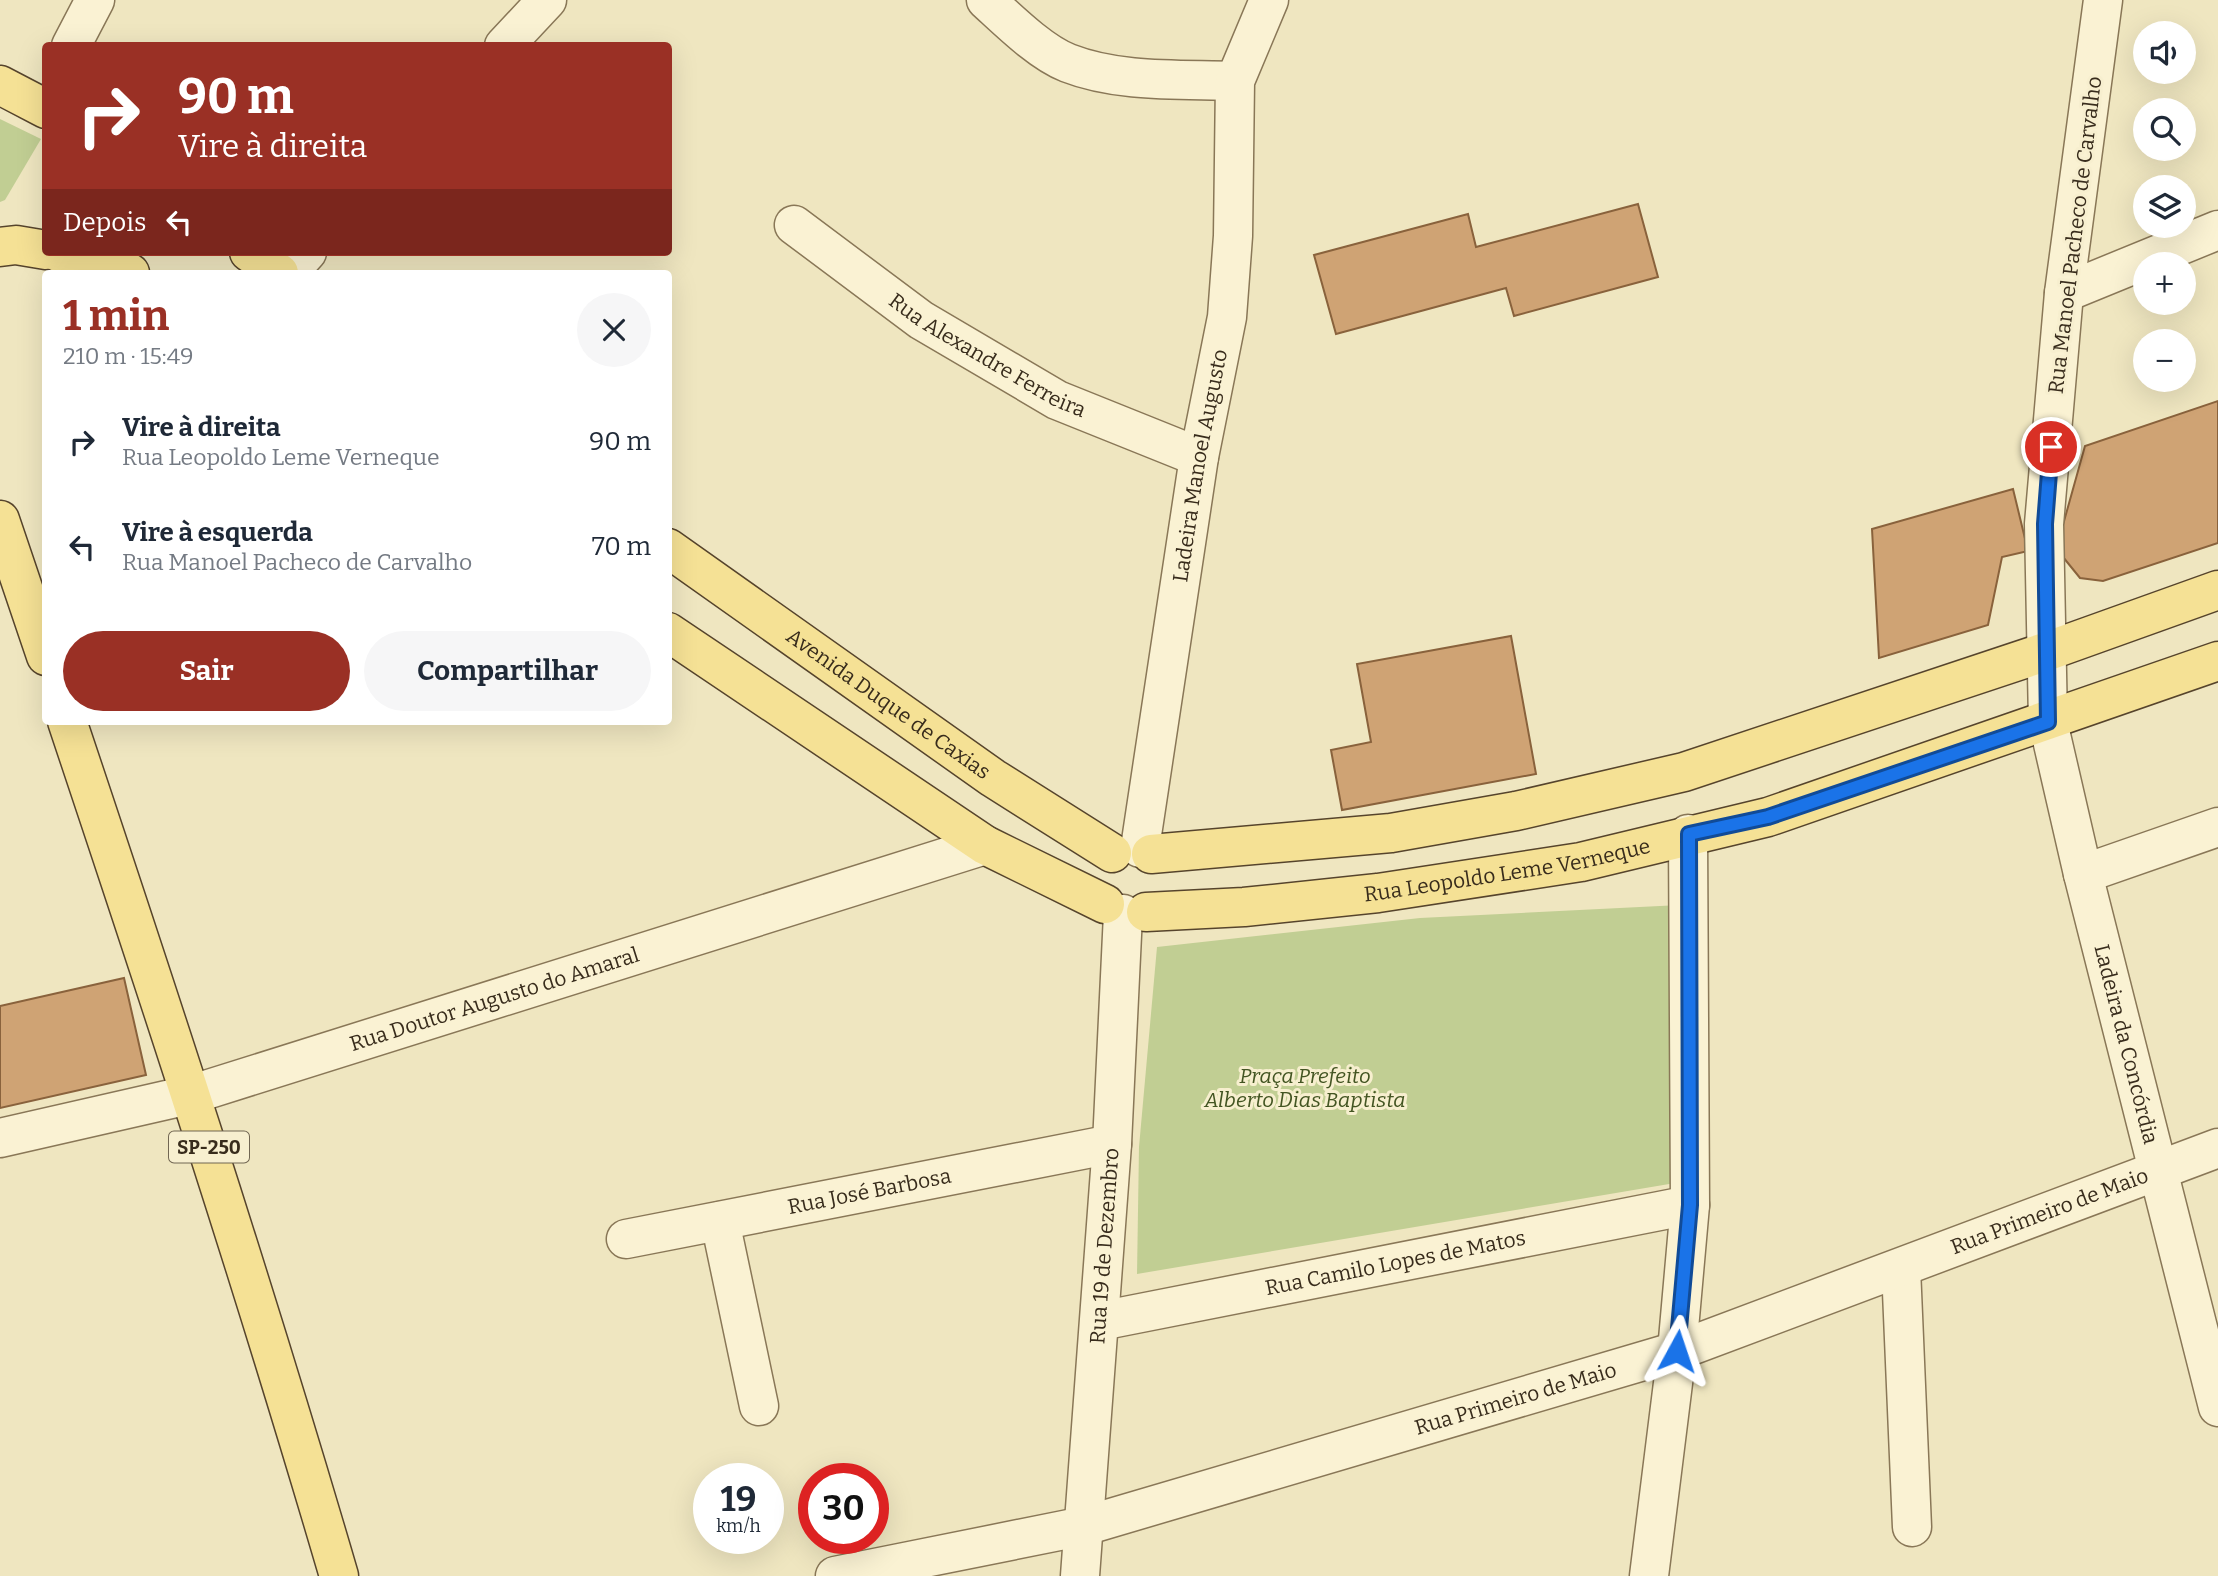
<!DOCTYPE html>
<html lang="pt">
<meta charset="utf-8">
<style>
:root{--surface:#fff;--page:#f6f6f7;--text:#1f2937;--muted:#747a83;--accent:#9a3025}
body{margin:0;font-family:Bitter,serif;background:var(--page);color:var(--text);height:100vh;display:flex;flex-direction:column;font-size:26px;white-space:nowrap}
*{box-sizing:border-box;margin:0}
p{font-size:23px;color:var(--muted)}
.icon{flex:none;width:38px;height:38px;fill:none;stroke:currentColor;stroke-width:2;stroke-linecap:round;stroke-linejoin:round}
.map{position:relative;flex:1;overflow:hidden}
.panel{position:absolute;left:42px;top:270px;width:630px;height:455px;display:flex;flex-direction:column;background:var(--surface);border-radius:7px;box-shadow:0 7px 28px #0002}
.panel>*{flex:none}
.hud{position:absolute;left:42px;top:42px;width:630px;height:214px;border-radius:7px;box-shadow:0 7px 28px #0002;background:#9a3025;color:#fff;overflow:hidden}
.fabs{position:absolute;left:2133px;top:21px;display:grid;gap:14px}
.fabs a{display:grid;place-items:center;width:63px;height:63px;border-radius:50%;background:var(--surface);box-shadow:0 7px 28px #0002;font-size:35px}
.speed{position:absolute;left:693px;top:1463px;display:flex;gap:14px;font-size:35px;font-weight:700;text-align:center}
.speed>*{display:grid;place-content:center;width:91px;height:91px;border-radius:50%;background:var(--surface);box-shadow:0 7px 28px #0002;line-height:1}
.speed small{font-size:18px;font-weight:400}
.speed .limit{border:10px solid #d22;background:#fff;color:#111}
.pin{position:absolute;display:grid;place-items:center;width:60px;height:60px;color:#fff;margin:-30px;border:4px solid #fff;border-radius:50%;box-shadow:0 2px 7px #0007}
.me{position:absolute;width:77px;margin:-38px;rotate:5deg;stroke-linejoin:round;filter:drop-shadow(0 0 5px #0008)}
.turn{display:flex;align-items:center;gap:24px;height:147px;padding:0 21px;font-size:32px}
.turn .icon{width:91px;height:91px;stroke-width:2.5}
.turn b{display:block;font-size:49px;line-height:60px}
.then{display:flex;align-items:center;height:66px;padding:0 21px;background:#0003;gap:14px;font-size:26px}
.round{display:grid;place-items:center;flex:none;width:74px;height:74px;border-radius:37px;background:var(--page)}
.headline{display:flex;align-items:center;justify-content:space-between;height:119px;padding:0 21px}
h1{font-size:42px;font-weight:700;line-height:52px;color:var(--accent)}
.primary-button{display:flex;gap:14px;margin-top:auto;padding:14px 21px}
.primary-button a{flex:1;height:80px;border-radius:42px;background:var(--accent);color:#fff;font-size:28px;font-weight:700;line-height:80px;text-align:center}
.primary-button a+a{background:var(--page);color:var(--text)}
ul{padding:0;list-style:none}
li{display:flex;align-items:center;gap:21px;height:105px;padding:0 21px}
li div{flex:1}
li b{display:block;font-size:26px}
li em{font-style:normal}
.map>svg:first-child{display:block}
.green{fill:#c1ce93}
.building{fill:#cfa374;stroke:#89623c;stroke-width:2}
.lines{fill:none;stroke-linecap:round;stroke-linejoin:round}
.minor-casing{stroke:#897757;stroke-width:41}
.major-casing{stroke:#56442c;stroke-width:41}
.minor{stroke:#faf2d3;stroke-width:38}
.major{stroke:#f5e195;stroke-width:38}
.route-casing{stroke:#114b97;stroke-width:18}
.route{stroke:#1a73e8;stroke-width:12}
.labels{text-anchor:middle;stroke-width:6;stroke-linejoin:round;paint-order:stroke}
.shield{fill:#f7efcf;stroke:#716652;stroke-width:2}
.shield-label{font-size:19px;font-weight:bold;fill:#382c1c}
.street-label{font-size:21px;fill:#382c1c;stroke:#f7efcf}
.park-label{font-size:21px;font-style:italic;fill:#435522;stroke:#f7efcf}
</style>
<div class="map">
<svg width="2218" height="1576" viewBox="0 0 2218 1576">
<rect width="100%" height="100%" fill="#efe6c0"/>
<!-- green -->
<g class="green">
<polygon points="0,119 41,139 5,200 0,202"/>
<polygon points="1680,905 1681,1182 1137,1274 1139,1147 1157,947 1420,918"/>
</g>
<!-- building -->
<g class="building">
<polygon points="1638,204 1658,277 1514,316 1506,288 1336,334 1314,255 1468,214 1476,247"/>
<polygon points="2218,401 2218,543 2103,581 2080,578 2063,557 2061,532 2085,446"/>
<polygon points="2013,489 2028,551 2002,557 1988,625 1879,658 1872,529"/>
<polygon points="1511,636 1536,774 1342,810 1331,750 1371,742 1357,664"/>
<polygon points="124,978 146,1075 0,1108 0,1006"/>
</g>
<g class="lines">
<defs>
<g id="minor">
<path d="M986,0C1008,20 1040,52 1068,63C1119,83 1181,79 1235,81"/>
<path id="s1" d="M2103,0L2064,293L2044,524L2048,722L2083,874L2218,1407"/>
<polyline points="71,46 95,0"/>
<polyline points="504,46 547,0"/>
<path id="s2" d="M794,225L921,320L1057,400L1199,457"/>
<polyline points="288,273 307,252"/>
<polyline points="2064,293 2218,230"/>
<path id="s3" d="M1140,848L1199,457L1227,317L1233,236L1235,81L1269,0"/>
<polyline points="2083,874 2218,827"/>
<path id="s4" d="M0,1138L193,1094L985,845"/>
<polyline points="720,1221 759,1406"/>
<path id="s5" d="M626,1239L1112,1144"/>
<polyline points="1901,1268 1912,1527"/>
<path id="s6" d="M1100,1321L1690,1205"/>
<path id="s7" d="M835,1576L1084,1526L1677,1351L2218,1148"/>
<path id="s8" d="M1080,1576L1112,1144L1123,914"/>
<polyline points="1649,1576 1677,1351 1690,1205 1688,834"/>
</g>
<g id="major">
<polyline points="0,85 46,109"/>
<polyline points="0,247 16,245 46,250"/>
<polyline points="58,252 108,260 130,273"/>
<polyline points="249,252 279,273"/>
<polyline points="0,520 46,656"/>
<path id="s9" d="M668,548L993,778L1112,853"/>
<polyline points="668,632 985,845 1105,904"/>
<path d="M67,721C162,1005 255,1289 339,1576"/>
<polyline points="1151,854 1391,833 1516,811 1684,772 2045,652 2218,590"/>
<path id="s10" d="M1146,912L1244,907L1378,893L1581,862L1768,817L2218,661"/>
</g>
</defs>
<!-- minor casing -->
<use href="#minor" class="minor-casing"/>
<!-- major casing -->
<use href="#major" class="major-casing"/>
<!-- minor -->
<use href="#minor" class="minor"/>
<!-- major -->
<use href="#major" class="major"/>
</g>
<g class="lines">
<defs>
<polyline id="route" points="1677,1351 1690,1205 1689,834 1768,817 2048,722 2045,524 2051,447"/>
</defs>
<!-- route casing -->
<use href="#route" class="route-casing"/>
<!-- route -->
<use href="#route" class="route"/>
</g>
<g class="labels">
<!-- shield labels -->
<rect class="shield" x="169" y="1131.5" width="80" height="31" rx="5"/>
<g class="shield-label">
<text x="209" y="1154">SP-250</text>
</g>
<!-- street labels -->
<g class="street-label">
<text transform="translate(2075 235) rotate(-83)" y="7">Rua Manoel Pacheco de Carvalho</text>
<text dy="7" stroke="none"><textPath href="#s2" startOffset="234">Rua Alexandre Ferreira</textPath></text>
<text dy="7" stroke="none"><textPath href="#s3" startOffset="387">Ladeira Manoel Augusto</textPath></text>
<text dy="7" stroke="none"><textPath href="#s9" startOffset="270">Avenida Duque de Caxias</textPath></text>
<text dy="7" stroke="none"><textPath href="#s10" startOffset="364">Rua Leopoldo Leme Verneque</textPath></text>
<text dy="7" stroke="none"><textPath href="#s4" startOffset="514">Rua Doutor Augusto do Amaral</textPath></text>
<text dy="7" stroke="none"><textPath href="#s1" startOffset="1057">Ladeira da Concórdia</textPath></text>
<text dy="7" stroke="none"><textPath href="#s5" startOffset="248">Rua José Barbosa</textPath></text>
<text dy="7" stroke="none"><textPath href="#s7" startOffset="1270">Rua Primeiro de Maio</textPath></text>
<text dy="7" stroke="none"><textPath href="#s8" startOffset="331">Rua 19 de Dezembro</textPath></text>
<text dy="7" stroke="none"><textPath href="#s6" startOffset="301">Rua Camilo Lopes de Matos</textPath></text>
<text dy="7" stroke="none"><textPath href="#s7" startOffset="704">Rua Primeiro de Maio</textPath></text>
</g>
<!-- park labels -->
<g class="park-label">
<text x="1305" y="1083">Praça Prefeito<tspan x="1305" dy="24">Alberto Dias Baptista</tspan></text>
</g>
</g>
</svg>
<div class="fabs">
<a><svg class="icon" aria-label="sound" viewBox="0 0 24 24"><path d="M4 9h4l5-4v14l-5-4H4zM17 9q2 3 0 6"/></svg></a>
<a><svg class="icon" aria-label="search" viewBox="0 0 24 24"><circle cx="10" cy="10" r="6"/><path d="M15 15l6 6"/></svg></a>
<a><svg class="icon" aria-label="layers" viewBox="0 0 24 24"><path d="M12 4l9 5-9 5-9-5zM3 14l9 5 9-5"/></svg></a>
<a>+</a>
<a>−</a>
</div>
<div class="speed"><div>19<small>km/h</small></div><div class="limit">30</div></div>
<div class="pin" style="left:2051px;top:447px;background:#d93025"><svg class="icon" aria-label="arrive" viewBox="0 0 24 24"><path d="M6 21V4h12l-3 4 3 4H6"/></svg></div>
<svg class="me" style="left:1677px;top:1351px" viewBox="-20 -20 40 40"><path d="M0-17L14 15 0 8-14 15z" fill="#1a73e8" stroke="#fff" stroke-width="4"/></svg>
<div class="hud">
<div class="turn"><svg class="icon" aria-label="right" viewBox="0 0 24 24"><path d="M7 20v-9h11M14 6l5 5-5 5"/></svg><div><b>90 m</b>Vire à direita</div></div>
<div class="then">Depois<svg class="icon" aria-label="left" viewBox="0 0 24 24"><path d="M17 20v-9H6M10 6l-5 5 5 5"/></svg></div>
</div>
<section class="panel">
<div class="headline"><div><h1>1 min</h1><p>210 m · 15:49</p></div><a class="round"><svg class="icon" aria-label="close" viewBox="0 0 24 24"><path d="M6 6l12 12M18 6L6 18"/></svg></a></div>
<ul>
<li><svg class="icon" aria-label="right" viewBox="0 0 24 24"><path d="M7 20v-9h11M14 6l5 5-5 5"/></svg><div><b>Vire à direita</b><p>Rua Leopoldo Leme Verneque</p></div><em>90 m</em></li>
<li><svg class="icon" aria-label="left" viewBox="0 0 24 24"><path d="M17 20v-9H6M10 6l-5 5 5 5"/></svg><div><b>Vire à esquerda</b><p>Rua Manoel Pacheco de Carvalho</p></div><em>70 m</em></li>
</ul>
<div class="primary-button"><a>Sair</a><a>Compartilhar</a></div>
</section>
</div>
